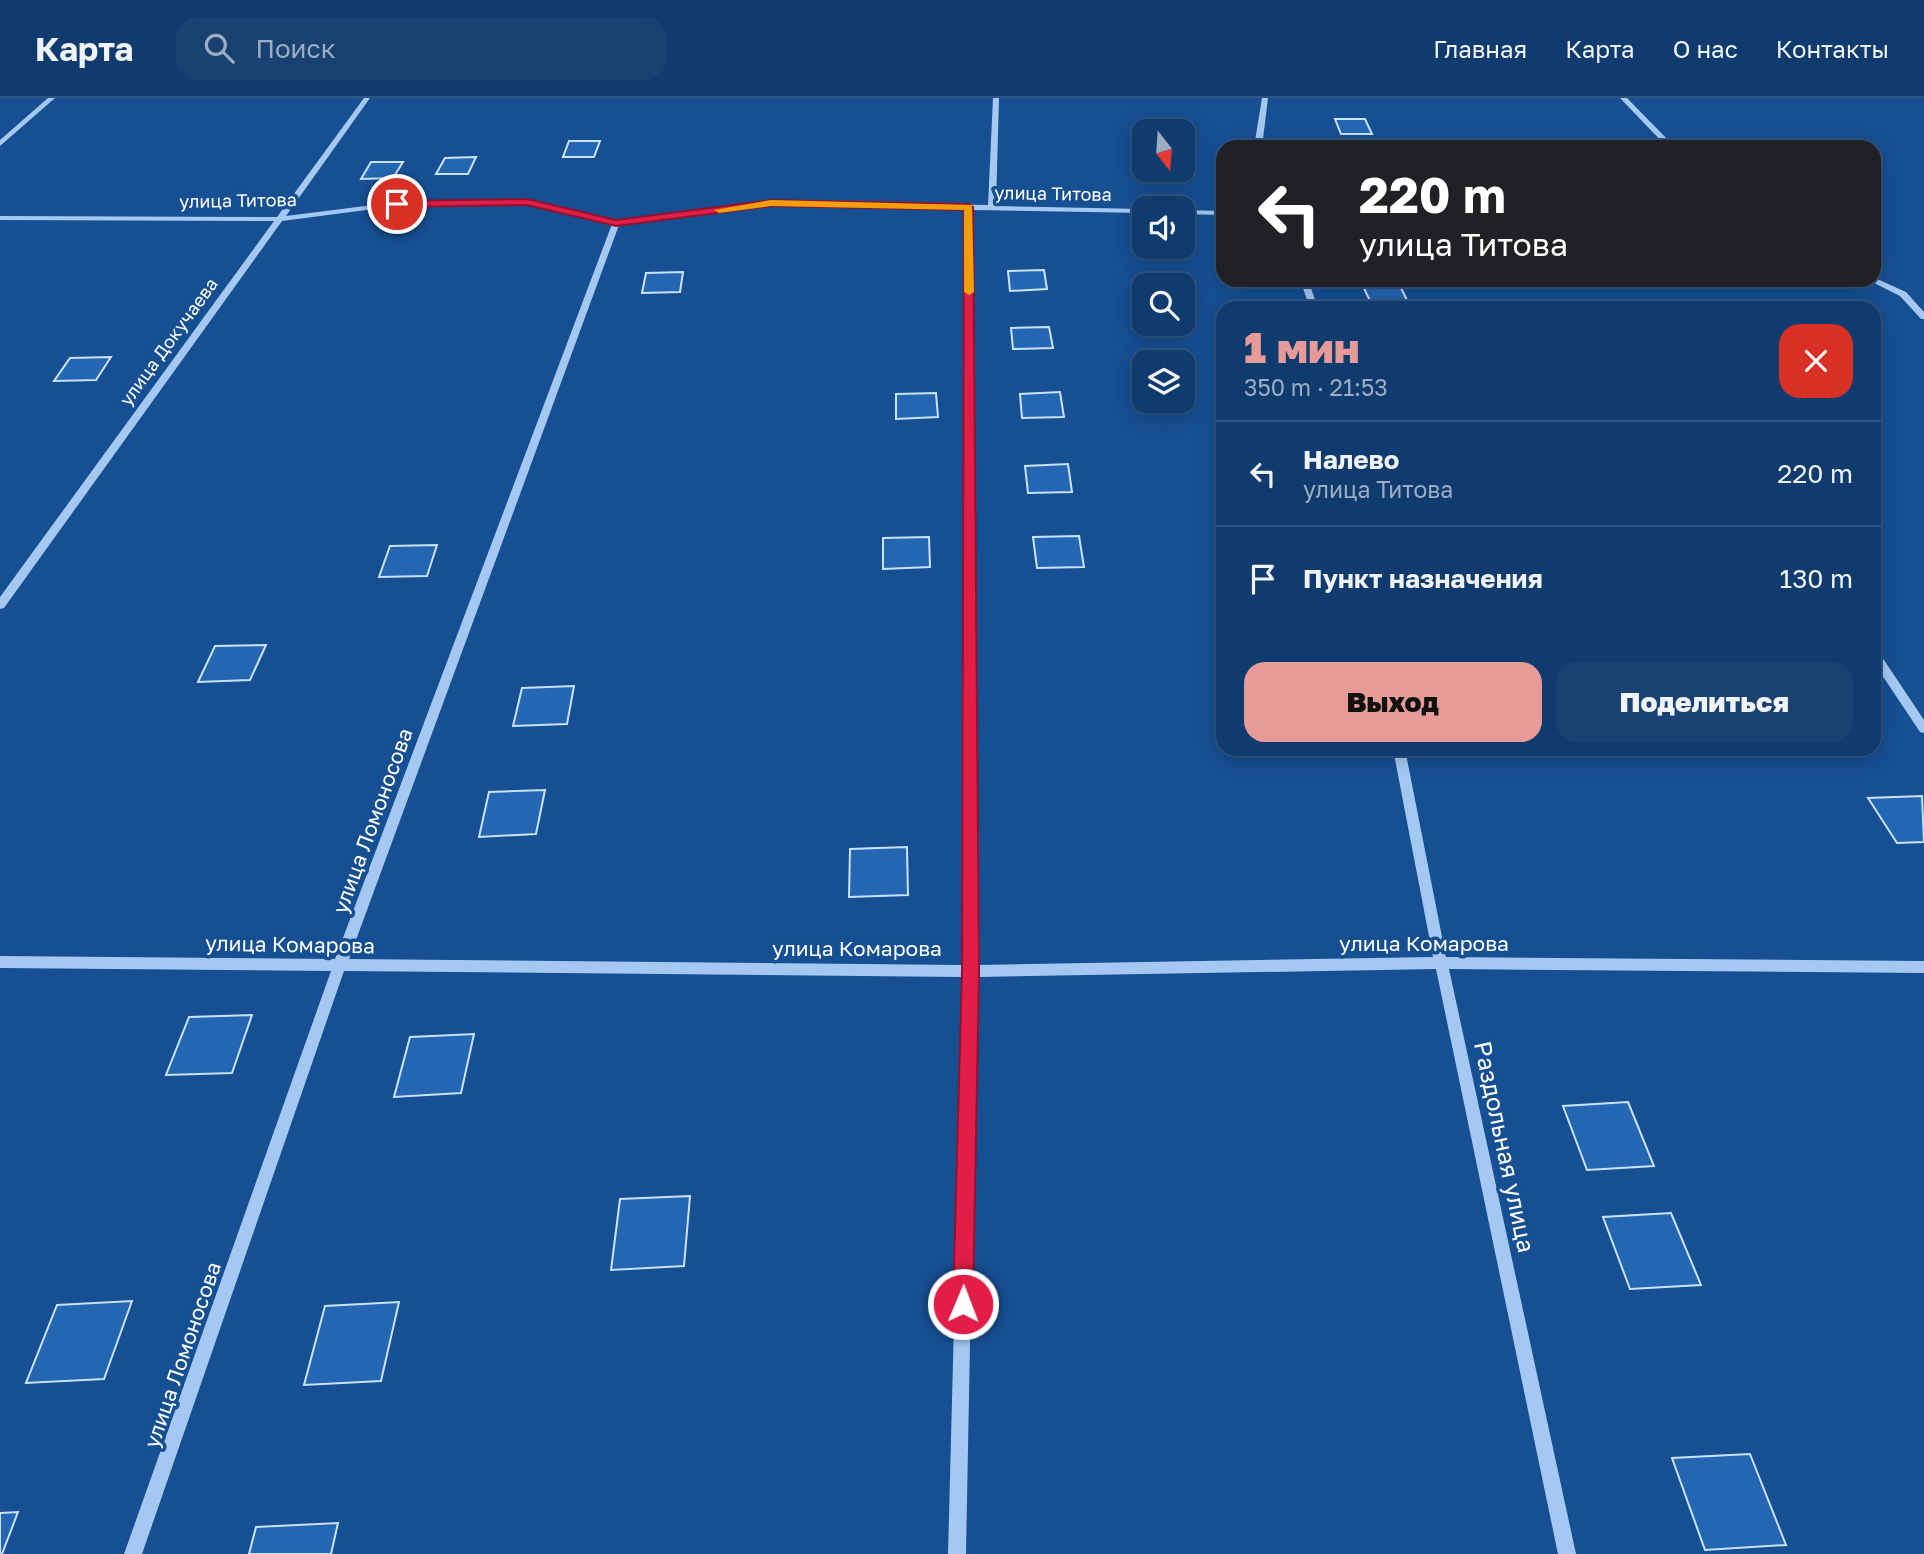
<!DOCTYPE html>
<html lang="ru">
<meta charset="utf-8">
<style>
:root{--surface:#103b6e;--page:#194273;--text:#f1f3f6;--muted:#9cadc2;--line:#305581;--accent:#e69b98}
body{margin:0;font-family:"Golos Text",sans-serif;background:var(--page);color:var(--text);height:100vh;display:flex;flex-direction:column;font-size:26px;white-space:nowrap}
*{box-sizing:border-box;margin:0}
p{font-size:23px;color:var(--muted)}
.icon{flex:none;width:38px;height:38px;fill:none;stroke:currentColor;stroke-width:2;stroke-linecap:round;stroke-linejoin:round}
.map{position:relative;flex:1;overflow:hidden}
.details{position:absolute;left:1216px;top:203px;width:665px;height:455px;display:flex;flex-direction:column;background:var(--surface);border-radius:21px;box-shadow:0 4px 18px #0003,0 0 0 2px var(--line)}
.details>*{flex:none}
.hud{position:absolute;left:1216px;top:42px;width:665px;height:147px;border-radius:21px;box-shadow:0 4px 18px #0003,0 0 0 2px var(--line);background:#202124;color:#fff;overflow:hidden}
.needle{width:46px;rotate:163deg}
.buttons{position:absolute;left:1132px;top:21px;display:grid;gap:14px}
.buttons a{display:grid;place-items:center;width:63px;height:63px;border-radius:14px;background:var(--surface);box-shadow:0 4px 18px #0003,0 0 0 2px var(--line);font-size:35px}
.pin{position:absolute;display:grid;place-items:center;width:60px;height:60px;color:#fff;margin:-30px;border:4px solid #fff;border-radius:50%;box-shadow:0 2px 7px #0007}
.me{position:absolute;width:77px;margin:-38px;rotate:1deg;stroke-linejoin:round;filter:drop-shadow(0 0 5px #0008)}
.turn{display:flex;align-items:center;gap:24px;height:147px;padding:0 28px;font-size:32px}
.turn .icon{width:91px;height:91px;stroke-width:2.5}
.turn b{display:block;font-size:49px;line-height:60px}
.round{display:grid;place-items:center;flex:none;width:74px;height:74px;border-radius:21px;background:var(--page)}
.headline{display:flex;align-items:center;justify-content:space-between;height:119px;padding:0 28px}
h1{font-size:42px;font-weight:800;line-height:52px;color:var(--accent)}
.primary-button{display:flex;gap:14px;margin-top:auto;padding:14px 28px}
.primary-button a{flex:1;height:80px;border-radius:21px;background:var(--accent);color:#111;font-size:28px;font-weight:800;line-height:80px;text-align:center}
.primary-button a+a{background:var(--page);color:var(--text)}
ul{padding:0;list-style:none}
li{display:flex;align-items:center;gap:21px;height:105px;padding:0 28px;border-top:2px solid var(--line)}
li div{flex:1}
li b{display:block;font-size:26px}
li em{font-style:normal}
header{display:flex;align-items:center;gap:42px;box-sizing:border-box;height:98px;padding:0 35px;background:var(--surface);border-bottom:2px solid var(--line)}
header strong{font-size:33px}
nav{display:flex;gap:38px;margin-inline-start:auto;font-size:24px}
.search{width:490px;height:63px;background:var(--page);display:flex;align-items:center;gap:18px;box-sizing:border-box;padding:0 24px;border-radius:21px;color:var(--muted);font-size:26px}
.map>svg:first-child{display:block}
.building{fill:#2466b1;stroke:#cbe2fc;stroke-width:2}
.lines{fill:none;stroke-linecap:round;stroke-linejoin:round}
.minor{fill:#a4c8f1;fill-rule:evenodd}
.route{fill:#e11d48;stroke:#92132f;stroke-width:2}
.slow{fill:#f59e0b}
.labels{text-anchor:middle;stroke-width:7;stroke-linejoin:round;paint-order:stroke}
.far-street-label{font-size:18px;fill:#fff;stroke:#164f92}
.street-label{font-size:21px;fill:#fff;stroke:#164f92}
.near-street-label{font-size:24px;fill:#fff;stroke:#164f92}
</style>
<header>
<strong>Карта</strong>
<div class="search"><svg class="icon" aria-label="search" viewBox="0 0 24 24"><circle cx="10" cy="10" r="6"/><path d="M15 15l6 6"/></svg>Поиск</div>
<nav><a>Главная</a><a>Карта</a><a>О нас</a><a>Контакты</a></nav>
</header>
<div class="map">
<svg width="1924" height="1456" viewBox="0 0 1924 1456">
<rect width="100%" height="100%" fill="#164f92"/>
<!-- building -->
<g class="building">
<polygon points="1335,21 1365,21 1372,36 1341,36"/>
<polygon points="569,43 600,43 594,59 563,59"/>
<polygon points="476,59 468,76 436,76 445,60"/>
<polygon points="371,64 403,64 393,80 361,81"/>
<polygon points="1044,172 1047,191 1010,193 1008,173"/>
<polygon points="683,174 680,194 642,195 646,175"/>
<polygon points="1360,182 1397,182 1408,204 1371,205"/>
<polygon points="1049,229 1053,250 1013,251 1011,230"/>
<polygon points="111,259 96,282 54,283 70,260"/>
<polygon points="1060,294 1064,319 1022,320 1020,296"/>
<polygon points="936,295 938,319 896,321 896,296"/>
<polygon points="1068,366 1072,394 1028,395 1025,368"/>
<polygon points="1079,438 1084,469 1037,470 1033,439"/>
<polygon points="929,439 930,469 883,471 883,440"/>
<polygon points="437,447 427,478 379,479 390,448"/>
<polygon points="266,547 250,582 198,584 215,548"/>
<polygon points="574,588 567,626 513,628 522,590"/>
<polygon points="545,692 536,736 479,739 489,694"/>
<polygon points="1922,698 1924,744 1897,745 1868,700"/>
<polygon points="907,749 908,797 849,799 850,751"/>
<polygon points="252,917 232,975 166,977 189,919"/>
<polygon points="474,936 461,995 394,999 410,939"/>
<polygon points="1628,1004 1654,1068 1587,1072 1563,1008"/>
<polygon points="690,1098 684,1168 611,1172 620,1101"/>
<polygon points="1671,1115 1701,1187 1630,1191 1603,1119"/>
<polygon points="132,1203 104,1281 26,1285 57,1207"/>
<polygon points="399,1204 381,1283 304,1287 325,1208"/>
<polygon points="1750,1356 1786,1447 1705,1452 1672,1360"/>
<polygon points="18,1414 2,1456 0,1456 0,1415"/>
<polygon points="338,1425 331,1456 249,1456 256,1429"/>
</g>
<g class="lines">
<!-- minor -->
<g class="minor">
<polygon points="48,0 55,0 0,48 0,42"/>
<path d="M364,0H370L286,118L397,104L526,102L616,123L771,103L988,107L993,0H999L996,108L1144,111V115L973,112L977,867L1433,859L1393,651H1405L1446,859L1924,863V875L1449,871L1576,1456H1558L1436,871L977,879L966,1456H948L963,879L344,873L142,1456H124L331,873L0,870V858L335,861L612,126L526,106L397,108L282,123L4,510L0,511V499L274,123L0,122V118L277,119ZM771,107L965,111L963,867L349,861L619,127Z"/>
<polygon points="1262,0 1268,0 1262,49 1254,49"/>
<polygon points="1620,0 1627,0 1675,49 1667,49"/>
<polygon points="1183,112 1223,113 1223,117 1183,116"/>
<polygon points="1875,180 1906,194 1924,214 1924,221 1921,221 1900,198 1868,182"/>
<polygon points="1300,182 1308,182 1318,210 1310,210"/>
<polygon points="1874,552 1878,553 1924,622 1924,635 1920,634 1874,565"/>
</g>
</g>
<!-- route -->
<polygon class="route" points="527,101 616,122 771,102 969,106 973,109 979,873 973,1206 970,1213 963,1216 956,1213 953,1206 962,873 964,112 771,108 616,128 527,107 397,109 392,106 397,103"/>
<!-- slow -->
<polygon class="slow" points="771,102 972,107 974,194 969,197 964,194 964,112 771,108 719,115 714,112"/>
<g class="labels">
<!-- far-street labels -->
<g class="far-street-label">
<text transform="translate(1053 96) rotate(1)" y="6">улица Титова</text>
<text transform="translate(238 103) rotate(-1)" y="6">улица Титова</text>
<text transform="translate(169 244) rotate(-54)" y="6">улица Докучаева</text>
</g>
<!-- street labels -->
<g class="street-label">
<text transform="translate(373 723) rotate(-70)" y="7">улица Ломоносова</text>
<text x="1424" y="853">улица Комарова</text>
<text transform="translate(290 847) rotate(1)" y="7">улица Комарова</text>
<text x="857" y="858">улица Комарова</text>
<text transform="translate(183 1257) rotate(-71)" y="7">улица Ломоносова</text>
</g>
<!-- near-street labels -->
<g class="near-street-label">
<text transform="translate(1504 1049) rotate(78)" y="8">Раздольная улица</text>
</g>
</g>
</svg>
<div class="buttons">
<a><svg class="needle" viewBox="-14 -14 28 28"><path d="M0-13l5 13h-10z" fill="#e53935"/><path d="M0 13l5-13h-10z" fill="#9cadc2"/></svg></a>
<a><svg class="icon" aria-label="sound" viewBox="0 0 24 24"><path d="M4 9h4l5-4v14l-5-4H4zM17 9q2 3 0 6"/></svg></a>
<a><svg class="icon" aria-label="search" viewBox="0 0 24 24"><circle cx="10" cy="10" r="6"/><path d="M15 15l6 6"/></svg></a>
<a><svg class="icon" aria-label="layers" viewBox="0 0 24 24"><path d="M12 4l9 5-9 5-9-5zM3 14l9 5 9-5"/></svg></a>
</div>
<div class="pin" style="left:397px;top:106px;background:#d93025"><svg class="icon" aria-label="arrive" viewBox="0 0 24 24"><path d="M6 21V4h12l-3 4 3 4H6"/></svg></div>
<svg class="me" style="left:963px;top:1206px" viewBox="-20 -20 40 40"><circle r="17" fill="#e11d48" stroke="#fff" stroke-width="3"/><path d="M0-11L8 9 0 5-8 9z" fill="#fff"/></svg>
<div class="hud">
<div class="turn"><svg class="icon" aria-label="left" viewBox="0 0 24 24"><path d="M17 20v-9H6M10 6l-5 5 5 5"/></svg><div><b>220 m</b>улица Титова</div></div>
</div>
<section class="details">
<div class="headline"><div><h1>1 мин</h1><p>350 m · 21:53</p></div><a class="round" style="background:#d93025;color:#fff"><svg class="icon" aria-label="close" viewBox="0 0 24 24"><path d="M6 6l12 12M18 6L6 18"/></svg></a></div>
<ul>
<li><svg class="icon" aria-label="left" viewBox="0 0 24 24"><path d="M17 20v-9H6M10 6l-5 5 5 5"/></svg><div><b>Налево</b><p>улица Титова</p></div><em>220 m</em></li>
<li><svg class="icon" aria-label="arrive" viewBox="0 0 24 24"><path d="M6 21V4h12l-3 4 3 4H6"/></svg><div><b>Пункт назначения</b></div><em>130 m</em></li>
</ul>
<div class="primary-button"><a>Выход</a><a>Поделиться</a></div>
</section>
</div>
